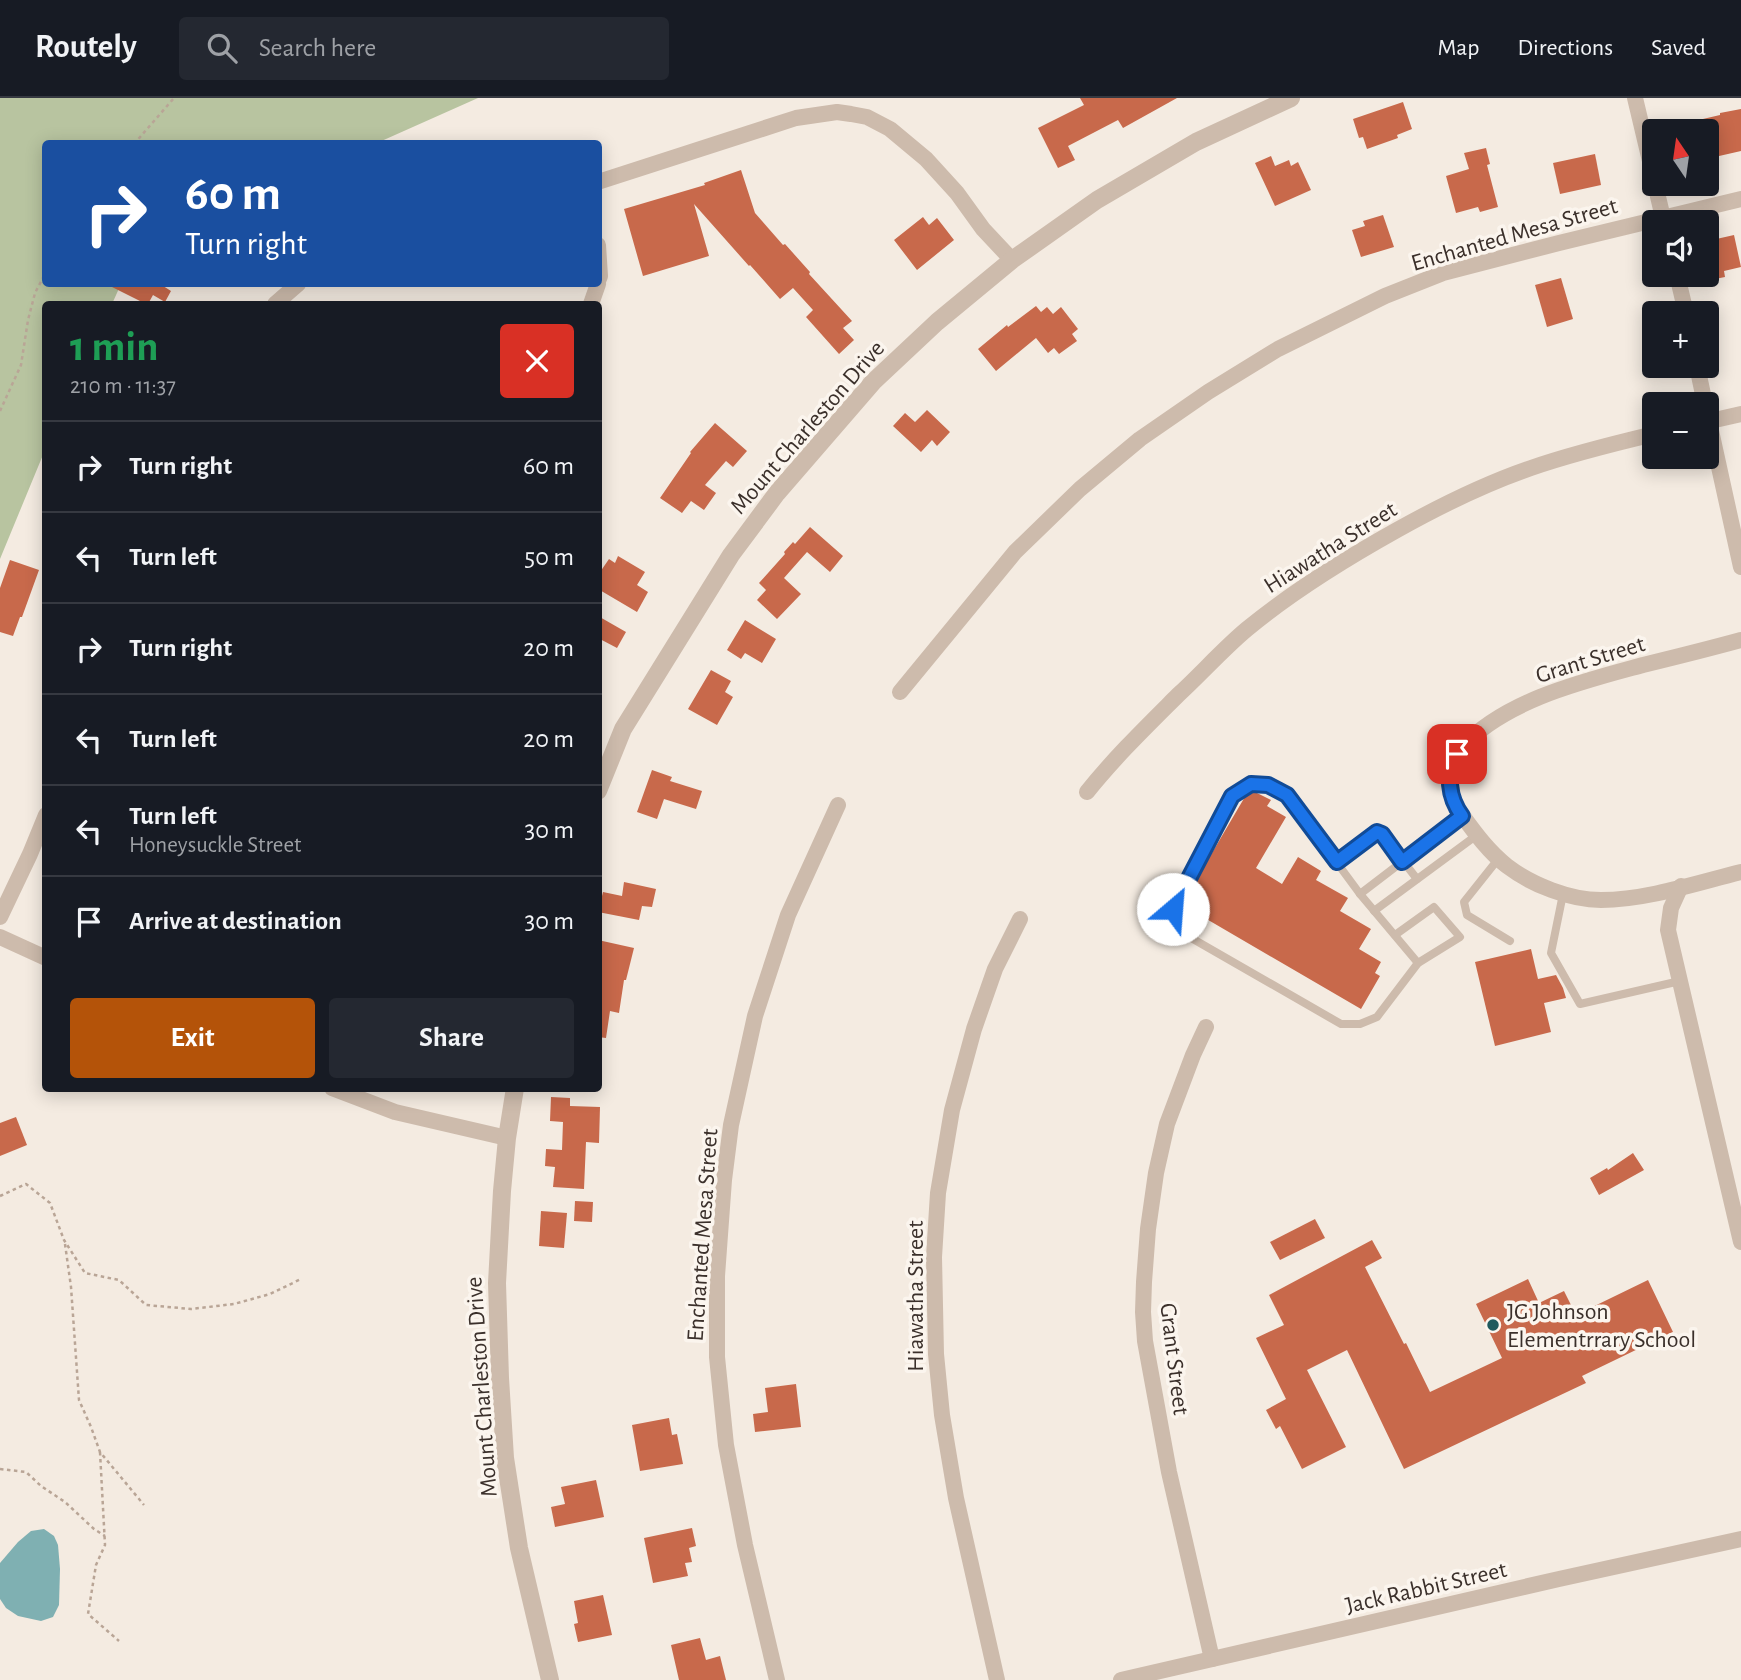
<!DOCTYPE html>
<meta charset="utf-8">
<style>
:root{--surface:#171b24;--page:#242831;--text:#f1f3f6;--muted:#9ea1a6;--line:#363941;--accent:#b45309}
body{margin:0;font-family:"Alegreya Sans",sans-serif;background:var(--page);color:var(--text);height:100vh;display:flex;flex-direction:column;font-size:26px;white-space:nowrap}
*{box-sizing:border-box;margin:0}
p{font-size:23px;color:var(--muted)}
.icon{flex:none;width:38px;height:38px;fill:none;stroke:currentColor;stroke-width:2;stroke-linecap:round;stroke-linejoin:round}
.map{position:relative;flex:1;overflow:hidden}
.drawer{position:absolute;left:42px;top:203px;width:560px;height:791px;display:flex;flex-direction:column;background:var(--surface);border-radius:7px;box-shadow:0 4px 18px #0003}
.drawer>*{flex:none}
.banner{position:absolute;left:42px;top:42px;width:560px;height:147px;border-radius:7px;box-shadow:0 4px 18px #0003;background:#1a4fa0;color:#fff;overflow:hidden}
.needle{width:46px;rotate:347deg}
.controls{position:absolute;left:1642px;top:21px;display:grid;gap:14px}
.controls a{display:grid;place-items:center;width:77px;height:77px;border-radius:7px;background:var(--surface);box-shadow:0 4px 18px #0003;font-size:35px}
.pin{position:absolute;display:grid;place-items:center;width:60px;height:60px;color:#fff;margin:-30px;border-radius:14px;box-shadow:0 4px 10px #0006}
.me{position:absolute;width:77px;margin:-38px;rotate:27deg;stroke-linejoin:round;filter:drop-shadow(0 0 5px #0008)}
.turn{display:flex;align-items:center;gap:24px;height:147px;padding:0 28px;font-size:32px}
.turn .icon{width:91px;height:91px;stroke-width:2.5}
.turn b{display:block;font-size:49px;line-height:60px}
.round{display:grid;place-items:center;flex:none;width:74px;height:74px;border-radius:7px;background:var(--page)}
.head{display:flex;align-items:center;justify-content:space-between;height:119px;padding:0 28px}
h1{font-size:42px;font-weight:700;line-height:52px;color:#1e9e55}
.button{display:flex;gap:14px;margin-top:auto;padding:14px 28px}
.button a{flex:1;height:80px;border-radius:7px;background:var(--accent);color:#fff;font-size:28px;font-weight:700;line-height:80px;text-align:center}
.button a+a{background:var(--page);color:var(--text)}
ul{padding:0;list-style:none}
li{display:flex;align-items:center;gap:21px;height:91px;padding:0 28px;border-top:2px solid var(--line)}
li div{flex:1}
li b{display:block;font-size:26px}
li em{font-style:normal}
header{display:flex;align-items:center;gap:42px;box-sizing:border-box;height:98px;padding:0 35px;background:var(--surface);border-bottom:2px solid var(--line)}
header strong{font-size:33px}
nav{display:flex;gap:38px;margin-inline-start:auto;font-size:24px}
.search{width:490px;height:63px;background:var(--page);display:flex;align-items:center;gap:18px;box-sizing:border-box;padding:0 24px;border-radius:7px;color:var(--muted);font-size:26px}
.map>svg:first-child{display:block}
.green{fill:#b8c4a0}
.water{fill:#7fb0b2}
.building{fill:#c8694b}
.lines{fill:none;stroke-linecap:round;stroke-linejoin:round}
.path{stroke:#b9a596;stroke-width:2.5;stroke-dasharray:3.5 3.5;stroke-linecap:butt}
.service{stroke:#cdbbac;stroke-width:8}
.minor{stroke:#cdbbac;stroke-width:16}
.tertiary{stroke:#cdbbac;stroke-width:18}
.route-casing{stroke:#114b97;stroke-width:18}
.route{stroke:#1a73e8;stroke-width:12}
.poi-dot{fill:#1f5a5e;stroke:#fbf5ee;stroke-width:2.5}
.labels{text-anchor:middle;stroke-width:7;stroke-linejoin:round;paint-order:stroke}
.street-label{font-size:24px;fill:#3b302b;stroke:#fbf5ee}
.poi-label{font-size:24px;fill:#3b302b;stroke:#fbf5ee;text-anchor:start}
</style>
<header>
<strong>Routely</strong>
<div class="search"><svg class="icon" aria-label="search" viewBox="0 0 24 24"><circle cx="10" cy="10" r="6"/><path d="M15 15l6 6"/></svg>Search here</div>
<nav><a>Map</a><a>Directions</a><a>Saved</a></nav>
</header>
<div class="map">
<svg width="1741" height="1582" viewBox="0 0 1741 1582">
<rect width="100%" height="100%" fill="#f4ebe1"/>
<!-- green -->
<polygon class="green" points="0,0 478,0 377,45 46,46 46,186 121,186 112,206 46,206 45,352 0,461"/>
<!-- water -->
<polygon class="water" points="44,1431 54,1438 58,1447 60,1471 59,1507 53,1519 41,1523 18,1518 6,1510 0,1501 0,1465 18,1444 31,1433"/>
<!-- building -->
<g class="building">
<polygon points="1080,0 1177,0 1123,30 1118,22 1068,48 1075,62 1058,70 1038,30 1084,7"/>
<polygon points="1403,4 1412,31 1397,37 1398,40 1367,51 1363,39 1359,40 1353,21"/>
<polygon points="1741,11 1741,53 1706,61 1706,33 1673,33 1673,28 1720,17 1720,15"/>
<polygon points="1486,50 1490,66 1487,67 1498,109 1480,114 1478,109 1456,115 1446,78 1469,71 1464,55"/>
<polygon points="1595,56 1601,87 1560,96 1553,65"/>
<polygon points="1271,58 1275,68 1289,62 1291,68 1298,64 1311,92 1275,108 1255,65"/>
<polygon points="741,72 755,115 783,147 785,146 810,174 809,176 852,223 843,230 854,242 839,256 806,219 813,212 793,190 780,201 750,167 749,168 694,106 709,158 643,178 624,111 705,87 704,85"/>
<polygon points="1383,117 1394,149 1361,159 1352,132 1365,128 1363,123"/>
<polygon points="923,119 929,127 937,120 954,142 917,172 894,142"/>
<polygon points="1734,137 1741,169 1724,173 1725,179 1710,182 1709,177 1706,178 1706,156 1714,154 1712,142"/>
<polygon points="1561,180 1573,221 1547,229 1535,187"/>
<polygon points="106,186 160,186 171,193 165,204 153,197 148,206 146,206"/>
<polygon points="1036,208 1041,214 1047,209 1053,216 1061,209 1078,231 1072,236 1077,243 1059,256 1054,250 1048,255 1036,240 996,273 978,251 1007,227 1008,229"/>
<polygon points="927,312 950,334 937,348 932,342 921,354 893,328 905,315 915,324"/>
<polygon points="715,325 747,353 733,369 726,363 705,387 716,395 704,412 691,403 682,415 660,400 691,355 690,354"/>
<polygon points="810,429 843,458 830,474 807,454 784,480 801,496 777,521 757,502 766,492 759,485 785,456 784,454 793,444 795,446"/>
<polygon points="618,458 645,474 637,487 648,494 637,514 598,491 598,477 609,461 615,465"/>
<polygon points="10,462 39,472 22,519 20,519 13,538 0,534 0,490"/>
<polygon points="598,518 626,534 617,550 598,540"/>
<polygon points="745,522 776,541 762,565 745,555 741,561 727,552"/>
<polygon points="711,572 731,583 725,594 733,599 717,627 688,611"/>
<polygon points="652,672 672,679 670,683 702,693 696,711 664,701 657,721 637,714"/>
<polygon points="1253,693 1271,702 1267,708 1286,719 1256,770 1282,786 1298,759 1321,773 1316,782 1348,800 1340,813 1371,831 1359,851 1381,864 1375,875 1380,878 1361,911 1186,809 1197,789 1193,787 1199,777 1246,697"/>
<polygon points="624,784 656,791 652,809 642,808 639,822 598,814 603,794 622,798"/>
<polygon points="598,842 634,850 626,882 624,882 619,915 610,913 606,940 598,939"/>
<polygon points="1531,851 1538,881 1556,877 1563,890 1566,900 1544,905 1551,934 1495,948 1475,864"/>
<polygon points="551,999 570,1000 570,1008 600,1009 599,1045 586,1044 584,1091 553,1089 555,1069 545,1068 546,1051 562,1052 563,1024 550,1023"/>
<polygon points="16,1019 27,1047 0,1058 0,1025"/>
<polygon points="1633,1055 1644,1072 1599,1097 1590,1080 1607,1070 1608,1072"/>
<polygon points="575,1103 593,1104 592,1124 574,1123"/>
<polygon points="541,1113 567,1115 564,1150 539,1148"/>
<polygon points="1315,1121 1325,1140 1280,1162 1270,1144"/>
<polygon points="1372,1142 1382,1160 1365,1169 1404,1246 1406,1245 1430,1294 1502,1260 1476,1206 1528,1181 1539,1205 1564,1193 1576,1217 1648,1182 1673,1234 1582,1278 1586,1285 1404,1371 1347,1252 1307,1272 1346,1349 1302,1371 1280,1328 1276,1331 1266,1312 1286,1301 1256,1240 1284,1227 1269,1197"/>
<polygon points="796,1286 801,1329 755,1334 753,1316 768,1314 765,1290"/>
<polygon points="669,1320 672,1337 677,1336 683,1366 640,1373 632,1327"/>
<polygon points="596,1382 604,1419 555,1429 551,1409 565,1406 561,1389"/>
<polygon points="692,1430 696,1448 689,1450 692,1464 685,1465 688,1478 653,1485 644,1440"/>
<polygon points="603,1497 612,1537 578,1544 574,1526 578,1525 574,1503"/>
<polygon points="700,1540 706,1562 720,1558 726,1582 679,1582 671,1547"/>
</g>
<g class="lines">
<!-- path -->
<g class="path">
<polyline points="134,46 174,0"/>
<polyline points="0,313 21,267 28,222 35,195 46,174"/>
<polyline points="0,1098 26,1086 50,1105 64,1142 85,1175 119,1182 146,1207 191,1211 234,1206 270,1196 301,1181"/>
<polyline points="65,1146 71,1189 79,1302 91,1329 100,1354 144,1407"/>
<polyline points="100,1354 105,1447 96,1467 88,1516 119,1543"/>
<polyline points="0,1371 26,1374 41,1388 65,1404 94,1431 105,1438"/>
</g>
<!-- service -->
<g class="service">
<polyline points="1499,760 1464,804 1467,817 1510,843"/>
<polyline points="1337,764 1377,734 1382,736 1417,781"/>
<polyline points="1360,796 1418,865"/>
<polyline points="1563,796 1551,855 1580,906 1680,883"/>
<polyline points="1374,813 1477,737"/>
<polyline points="1395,837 1434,809 1460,839 1418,865 1377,919 1360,926 1341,926 1193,841 1180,831 1173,812 1232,698 1251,686 1268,687 1287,697 1360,796 1462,718"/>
</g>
<!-- minor -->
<g class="minor">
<polyline points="1635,0 1654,80"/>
<polyline points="598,84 796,20 837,14 851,16 867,19 890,31 926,61 957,95 983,131 1012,162"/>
<polyline points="1655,86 1664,124"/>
<polyline points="598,147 600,178 598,183"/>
<polyline points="1677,177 1686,215"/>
<polyline points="275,206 298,186"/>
<polyline points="591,206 598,186"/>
<polyline points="1697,268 1705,306"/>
<polyline points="1706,310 1741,469"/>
<polyline points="1706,324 1741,316"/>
<path d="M1741,542C1708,551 1676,559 1643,567C1584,583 1505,602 1462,649C1445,667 1447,698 1462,717C1475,735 1489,754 1507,768C1532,787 1570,802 1601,802C1646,802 1697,785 1741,774"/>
<polyline points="900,594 1015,454 1080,391 1140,341 1208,294 1278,251 1385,198 1443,175 1559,145 1741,101"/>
<path d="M1087,694C1115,659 1147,628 1178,597C1201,576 1223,551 1247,531C1293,493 1345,461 1397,432C1440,408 1484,386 1531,370C1571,356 1612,346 1654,336"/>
<polyline points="1681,788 1671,810 1668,832 1741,1144"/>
<polyline points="0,819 30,756 46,717"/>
<polyline points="0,839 46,860"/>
<polyline points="1206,929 1193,957 1167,1026 1156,1075 1148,1131 1144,1184 1143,1214 1145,1243 1169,1374 1212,1561"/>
<polyline points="332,990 395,1014 507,1040"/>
<polyline points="777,1582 745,1447 726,1347 717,1259 717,1178 724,1082 731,1027 755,918 788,817 838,707"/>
<polyline points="997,1582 956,1400 942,1317 936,1256 934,1159 938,1095 952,1012 974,931 995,871 1020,821"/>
<polyline points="1121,1582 1559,1481 1741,1441"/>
</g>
<!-- tertiary -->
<g class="tertiary">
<polyline points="598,693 623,631 731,457 777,395 873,284 937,224 1012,162 1097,102 1196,44 1291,0"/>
<polyline points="515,990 507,1040 502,1093 497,1185 500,1280 505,1360 519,1450 550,1582"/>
</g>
</g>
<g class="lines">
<defs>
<path id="route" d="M1173,811L1232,698L1251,686L1268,687L1287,697L1337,764L1377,734L1382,736L1402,764L1462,718C1448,699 1446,676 1457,656"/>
</defs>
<!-- route casing -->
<use href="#route" class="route-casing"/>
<!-- route -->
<use href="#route" class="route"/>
</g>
<!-- markers -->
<circle class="poi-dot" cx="1493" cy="1227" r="7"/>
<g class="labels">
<!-- street labels -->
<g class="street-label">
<text transform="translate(1514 136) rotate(-16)" y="8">Enchanted Mesa Street</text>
<text transform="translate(807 329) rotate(-49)" y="8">Mount Charleston Drive</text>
<text transform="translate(1330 449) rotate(-32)" y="8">Hiawatha Street</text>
<text transform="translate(1590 561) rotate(-17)" y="8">Grant Street</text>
<text transform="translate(702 1137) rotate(-86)" y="8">Enchanted Mesa Street</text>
<text transform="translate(915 1198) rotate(-90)" y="8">Hiawatha Street</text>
<text transform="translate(1175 1261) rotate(83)" y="8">Grant Street</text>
<text transform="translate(481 1289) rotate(-94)" y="8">Mount Charleston Drive</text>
<text transform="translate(1426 1489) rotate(-13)" y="8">Jack Rabbit Street</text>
</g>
<!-- poi labels -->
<g class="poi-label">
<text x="1507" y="1221">JG Johnson<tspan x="1507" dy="28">Elementrrary School</tspan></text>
</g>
</g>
</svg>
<div class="controls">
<a><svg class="needle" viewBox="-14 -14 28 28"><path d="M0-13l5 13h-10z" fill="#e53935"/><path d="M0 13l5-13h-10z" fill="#9ea1a6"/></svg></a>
<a><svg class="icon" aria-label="sound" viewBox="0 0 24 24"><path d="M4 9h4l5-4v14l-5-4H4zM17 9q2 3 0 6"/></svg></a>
<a>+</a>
<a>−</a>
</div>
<div class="pin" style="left:1457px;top:656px;background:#d93025"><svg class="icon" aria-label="arrive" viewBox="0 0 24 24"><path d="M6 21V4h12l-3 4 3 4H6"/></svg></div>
<svg class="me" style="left:1173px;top:811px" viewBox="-20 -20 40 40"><circle r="19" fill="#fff"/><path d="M0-13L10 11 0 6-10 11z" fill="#1a73e8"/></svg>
<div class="banner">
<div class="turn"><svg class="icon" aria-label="right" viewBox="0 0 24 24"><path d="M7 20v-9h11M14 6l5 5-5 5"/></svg><div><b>60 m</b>Turn right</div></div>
</div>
<section class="drawer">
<div class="head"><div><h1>1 min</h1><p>210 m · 11:37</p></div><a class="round" style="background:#d93025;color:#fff"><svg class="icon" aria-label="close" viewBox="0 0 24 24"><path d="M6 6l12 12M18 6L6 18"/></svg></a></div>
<ul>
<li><svg class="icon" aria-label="right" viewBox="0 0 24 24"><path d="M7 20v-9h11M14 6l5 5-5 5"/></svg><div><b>Turn right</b></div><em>60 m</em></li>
<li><svg class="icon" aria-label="left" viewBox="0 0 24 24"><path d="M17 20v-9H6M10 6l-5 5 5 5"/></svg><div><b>Turn left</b></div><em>50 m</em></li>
<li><svg class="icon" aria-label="right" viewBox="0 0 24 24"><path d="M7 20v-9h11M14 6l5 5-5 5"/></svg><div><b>Turn right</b></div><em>20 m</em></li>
<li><svg class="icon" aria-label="left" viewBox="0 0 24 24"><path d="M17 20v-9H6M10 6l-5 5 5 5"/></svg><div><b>Turn left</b></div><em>20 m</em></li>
<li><svg class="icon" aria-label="left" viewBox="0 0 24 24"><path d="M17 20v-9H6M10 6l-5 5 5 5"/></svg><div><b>Turn left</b><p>Honeysuckle Street</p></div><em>30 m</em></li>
<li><svg class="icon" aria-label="arrive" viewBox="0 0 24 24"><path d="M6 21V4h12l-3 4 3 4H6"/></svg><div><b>Arrive at destination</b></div><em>30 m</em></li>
</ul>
<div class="button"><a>Exit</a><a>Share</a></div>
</section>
</div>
